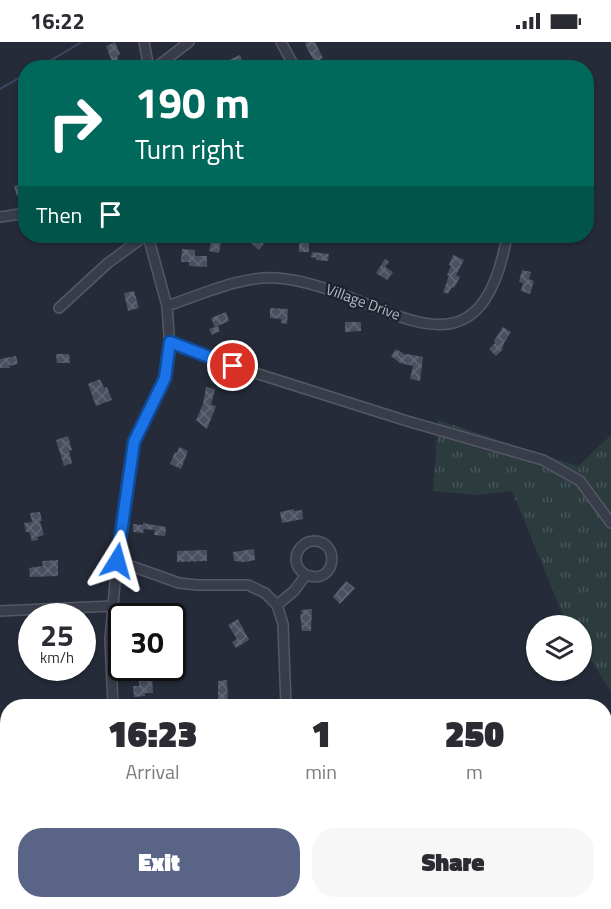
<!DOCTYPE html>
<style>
:root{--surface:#fff;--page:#f7f7f7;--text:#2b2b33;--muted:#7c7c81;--accent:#596486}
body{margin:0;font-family:"Titillium Web",sans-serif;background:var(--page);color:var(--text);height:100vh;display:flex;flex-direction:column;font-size:22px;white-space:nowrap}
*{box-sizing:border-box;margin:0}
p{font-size:20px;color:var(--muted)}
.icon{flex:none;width:33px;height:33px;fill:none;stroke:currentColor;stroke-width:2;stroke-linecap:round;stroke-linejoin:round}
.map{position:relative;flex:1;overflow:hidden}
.drawer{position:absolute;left:0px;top:657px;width:612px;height:210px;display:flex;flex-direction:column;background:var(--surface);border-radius:24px 24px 0 0;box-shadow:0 2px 4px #0004}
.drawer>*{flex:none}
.hud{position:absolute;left:18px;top:18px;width:576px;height:183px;border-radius:24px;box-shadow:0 2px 4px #0004;background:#00695c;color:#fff;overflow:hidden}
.buttons{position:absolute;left:526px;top:573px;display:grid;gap:12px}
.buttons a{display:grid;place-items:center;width:66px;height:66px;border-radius:50%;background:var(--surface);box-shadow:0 2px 4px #0004;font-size:30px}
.speed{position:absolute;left:18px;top:561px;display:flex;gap:12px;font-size:30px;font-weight:700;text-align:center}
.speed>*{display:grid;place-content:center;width:78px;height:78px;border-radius:50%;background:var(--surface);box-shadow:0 2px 4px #0004;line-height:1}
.speed small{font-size:15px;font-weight:400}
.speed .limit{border:3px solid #111;border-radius:9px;background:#fff;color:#111}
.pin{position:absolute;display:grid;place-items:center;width:51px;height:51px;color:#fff;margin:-26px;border:3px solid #fff;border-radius:50%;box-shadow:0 2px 6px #0007}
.me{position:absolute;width:66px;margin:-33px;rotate:8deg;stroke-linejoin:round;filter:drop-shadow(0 0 4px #0008)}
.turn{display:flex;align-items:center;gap:21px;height:126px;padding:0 18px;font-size:27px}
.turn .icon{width:78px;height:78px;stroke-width:2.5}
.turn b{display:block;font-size:42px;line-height:51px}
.then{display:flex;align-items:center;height:57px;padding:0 18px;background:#0003;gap:12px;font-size:22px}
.eta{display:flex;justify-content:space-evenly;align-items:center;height:102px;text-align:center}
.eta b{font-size:36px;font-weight:800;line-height:42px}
.cta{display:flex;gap:12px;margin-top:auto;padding:12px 18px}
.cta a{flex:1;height:69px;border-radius:24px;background:var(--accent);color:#fff;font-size:24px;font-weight:800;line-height:69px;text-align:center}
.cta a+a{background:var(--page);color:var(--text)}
.status{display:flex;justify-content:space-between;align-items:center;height:42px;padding:0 30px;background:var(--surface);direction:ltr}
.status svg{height:16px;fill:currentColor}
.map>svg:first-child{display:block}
.grass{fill:url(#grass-tufts)}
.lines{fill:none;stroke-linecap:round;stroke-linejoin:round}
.stream{stroke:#3d4760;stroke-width:2}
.building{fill:url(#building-cross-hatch)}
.minor-casing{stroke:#545864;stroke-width:12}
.minor{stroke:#393d4a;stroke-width:9}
.route-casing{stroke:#114b97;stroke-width:15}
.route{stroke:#1a73e8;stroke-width:10}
.labels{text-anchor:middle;stroke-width:5;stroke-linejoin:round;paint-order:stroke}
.street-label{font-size:15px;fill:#b4b8c5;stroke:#1e232e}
</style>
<div class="status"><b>16:22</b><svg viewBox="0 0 49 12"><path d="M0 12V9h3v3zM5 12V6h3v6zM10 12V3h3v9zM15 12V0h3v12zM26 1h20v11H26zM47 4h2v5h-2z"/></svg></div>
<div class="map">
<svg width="611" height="867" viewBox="0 0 611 867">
<defs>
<pattern id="grass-tufts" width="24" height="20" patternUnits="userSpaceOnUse" patternTransform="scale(1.5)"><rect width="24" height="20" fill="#2b3b3e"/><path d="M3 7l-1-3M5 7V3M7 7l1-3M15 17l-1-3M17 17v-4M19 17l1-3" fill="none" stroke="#475558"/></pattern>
<pattern id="building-cross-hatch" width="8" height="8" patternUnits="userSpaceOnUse" patternTransform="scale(1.5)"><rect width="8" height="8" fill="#495060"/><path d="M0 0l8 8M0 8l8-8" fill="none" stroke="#616775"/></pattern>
</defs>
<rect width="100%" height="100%" fill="#252b39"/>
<!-- grass -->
<polygon class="grass" points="438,378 578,424 611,393 611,650 582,604 582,584 569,583 565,578 512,449 478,453 433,449"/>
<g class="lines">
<!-- stream -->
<g class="stream">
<polyline points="38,26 80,1"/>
<polyline points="0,47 26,32"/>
</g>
</g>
<!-- building -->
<g class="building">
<polygon points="115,0 120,12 117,14 119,19 113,22 106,4"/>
<polygon points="307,0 315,0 323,16 315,21 305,2"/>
<polygon points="240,13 244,23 239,26 224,26 222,21"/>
<polygon points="26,141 25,153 17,154 14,144"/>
<polygon points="242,194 258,194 266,199 259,208"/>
<rect x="299" y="197" width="10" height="13"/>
<polygon points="211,199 221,201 219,211 209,209"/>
<polygon points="182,207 195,208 195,214 207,214 207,225 189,224 189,220 181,220"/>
<polygon points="312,210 329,212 328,219 316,218 316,216 311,215"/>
<polygon points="453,213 464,218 456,233 460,235 454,246 452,245 448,252 443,250 449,234 447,233 451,224 449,223"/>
<polygon points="385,217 389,220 385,225 393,230 387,238 376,231"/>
<polygon points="522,228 531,230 529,237 534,239 530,252 521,249 523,241 519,240"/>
<polygon points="134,249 139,266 128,269 124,251"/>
<polygon points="270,266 288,267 287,282 281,281 281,277 270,276"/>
<polygon points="226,270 229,279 218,284 220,289 212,293 209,287 215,285 211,276"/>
<polygon points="345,280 361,280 361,289 345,290"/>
<polygon points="503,285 511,290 504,301 502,308 496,314 489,307 495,301 494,299"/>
<polygon points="396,307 406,313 407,312 423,315 420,339 410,337 413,324 400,321 391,314"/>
<polygon points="56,312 69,312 70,321 57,321"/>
<polygon points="16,314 18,322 9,324 10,326 0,326 0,317"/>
<polygon points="100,337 104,346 107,345 112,358 96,364 88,342"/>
<polygon points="206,345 215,347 211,363 216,364 207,387 196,378 203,362"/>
<polygon points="68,394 72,408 69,409 72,421 64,424 56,398"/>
<polygon points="179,405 188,409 181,427 170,422 175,410 177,411"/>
<polygon points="294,467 294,469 302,468 303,477 282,481 280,470"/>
<polygon points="40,470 42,479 40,479 44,493 37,495 38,498 32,499 29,490 26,490 24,481 32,480 30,471"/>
<polygon points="143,481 166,485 165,494 154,493 155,488 144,487 143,491 133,490 133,482 143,483"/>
<polygon points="254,507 255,518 245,520 234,519 233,510"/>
<polygon points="207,508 207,519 177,520 177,509"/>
<polygon points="58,518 58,534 30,535 29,526 43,524 42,519"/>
<polygon points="346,539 355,546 340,562 333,555"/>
<polygon points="142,562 147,569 142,574 131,574 132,567"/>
<polygon points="312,567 311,589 302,589 300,572 302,572 301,568"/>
<polygon points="238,577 249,598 236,606 232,600 237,597 228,583"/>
<polygon points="152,633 153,651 145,651 145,654 134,655 133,644 139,644 139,634"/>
<polygon points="227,638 228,659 218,659 218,639"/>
<polygon points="90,860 102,860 105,867 92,867"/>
<polygon points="536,860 548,860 552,866 538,867"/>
</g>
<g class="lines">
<defs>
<g id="minor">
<polyline points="144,0 149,26"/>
<polyline points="281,0 295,26"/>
<polyline points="155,26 189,0"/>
<polyline points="0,175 26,171"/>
<path d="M167,264C200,253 243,233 277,236C376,243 477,360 507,194"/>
<polyline points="59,266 108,221 145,194"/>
<polyline points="170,300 233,324 407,379 543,418 580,439 611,481"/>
<polyline points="117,519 179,541 198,543 248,543 265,551 277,563 283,582 286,664"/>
<path d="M277,563L294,549L306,533C296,527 292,515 301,505C304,502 308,499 313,499C341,498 337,544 306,533"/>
<polyline points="0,569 113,564"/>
<polyline points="113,664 110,597 117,519 134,400 165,336 170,307 167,264 148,194"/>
<polyline points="136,860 138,867"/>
<polyline points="435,860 445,867"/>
<polyline points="257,867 266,860"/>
</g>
</defs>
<!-- minor casing -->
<use href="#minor" class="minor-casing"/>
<!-- minor -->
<use href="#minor" class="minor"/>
</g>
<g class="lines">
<defs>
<polyline id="route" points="117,519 134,400 165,336 170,300 233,324"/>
</defs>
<!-- route casing -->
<use href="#route" class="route-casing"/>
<!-- route -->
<use href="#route" class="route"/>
</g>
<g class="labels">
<!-- street labels -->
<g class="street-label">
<text transform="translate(363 260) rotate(20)" y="5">Village Drive</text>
</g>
</g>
</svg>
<div class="buttons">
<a><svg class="icon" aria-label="layers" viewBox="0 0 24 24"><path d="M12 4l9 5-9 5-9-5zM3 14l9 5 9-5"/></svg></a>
</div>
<div class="speed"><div>25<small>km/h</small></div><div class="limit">30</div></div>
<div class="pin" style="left:233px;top:324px;background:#d93025"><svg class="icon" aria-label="arrive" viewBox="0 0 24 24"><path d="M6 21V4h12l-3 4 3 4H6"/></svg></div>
<svg class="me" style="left:117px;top:519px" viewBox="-20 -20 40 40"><path d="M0-17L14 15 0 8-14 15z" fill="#1a73e8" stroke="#fff" stroke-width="4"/></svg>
<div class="hud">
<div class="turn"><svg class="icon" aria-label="right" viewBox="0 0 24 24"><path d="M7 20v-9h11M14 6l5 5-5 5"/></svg><div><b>190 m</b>Turn right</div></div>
<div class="then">Then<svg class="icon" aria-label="arrive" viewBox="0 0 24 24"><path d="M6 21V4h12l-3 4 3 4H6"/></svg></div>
</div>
<section class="drawer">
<div class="eta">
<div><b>16:23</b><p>Arrival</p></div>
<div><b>1</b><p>min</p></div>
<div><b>250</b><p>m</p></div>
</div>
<div class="cta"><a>Exit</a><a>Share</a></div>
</section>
</div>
